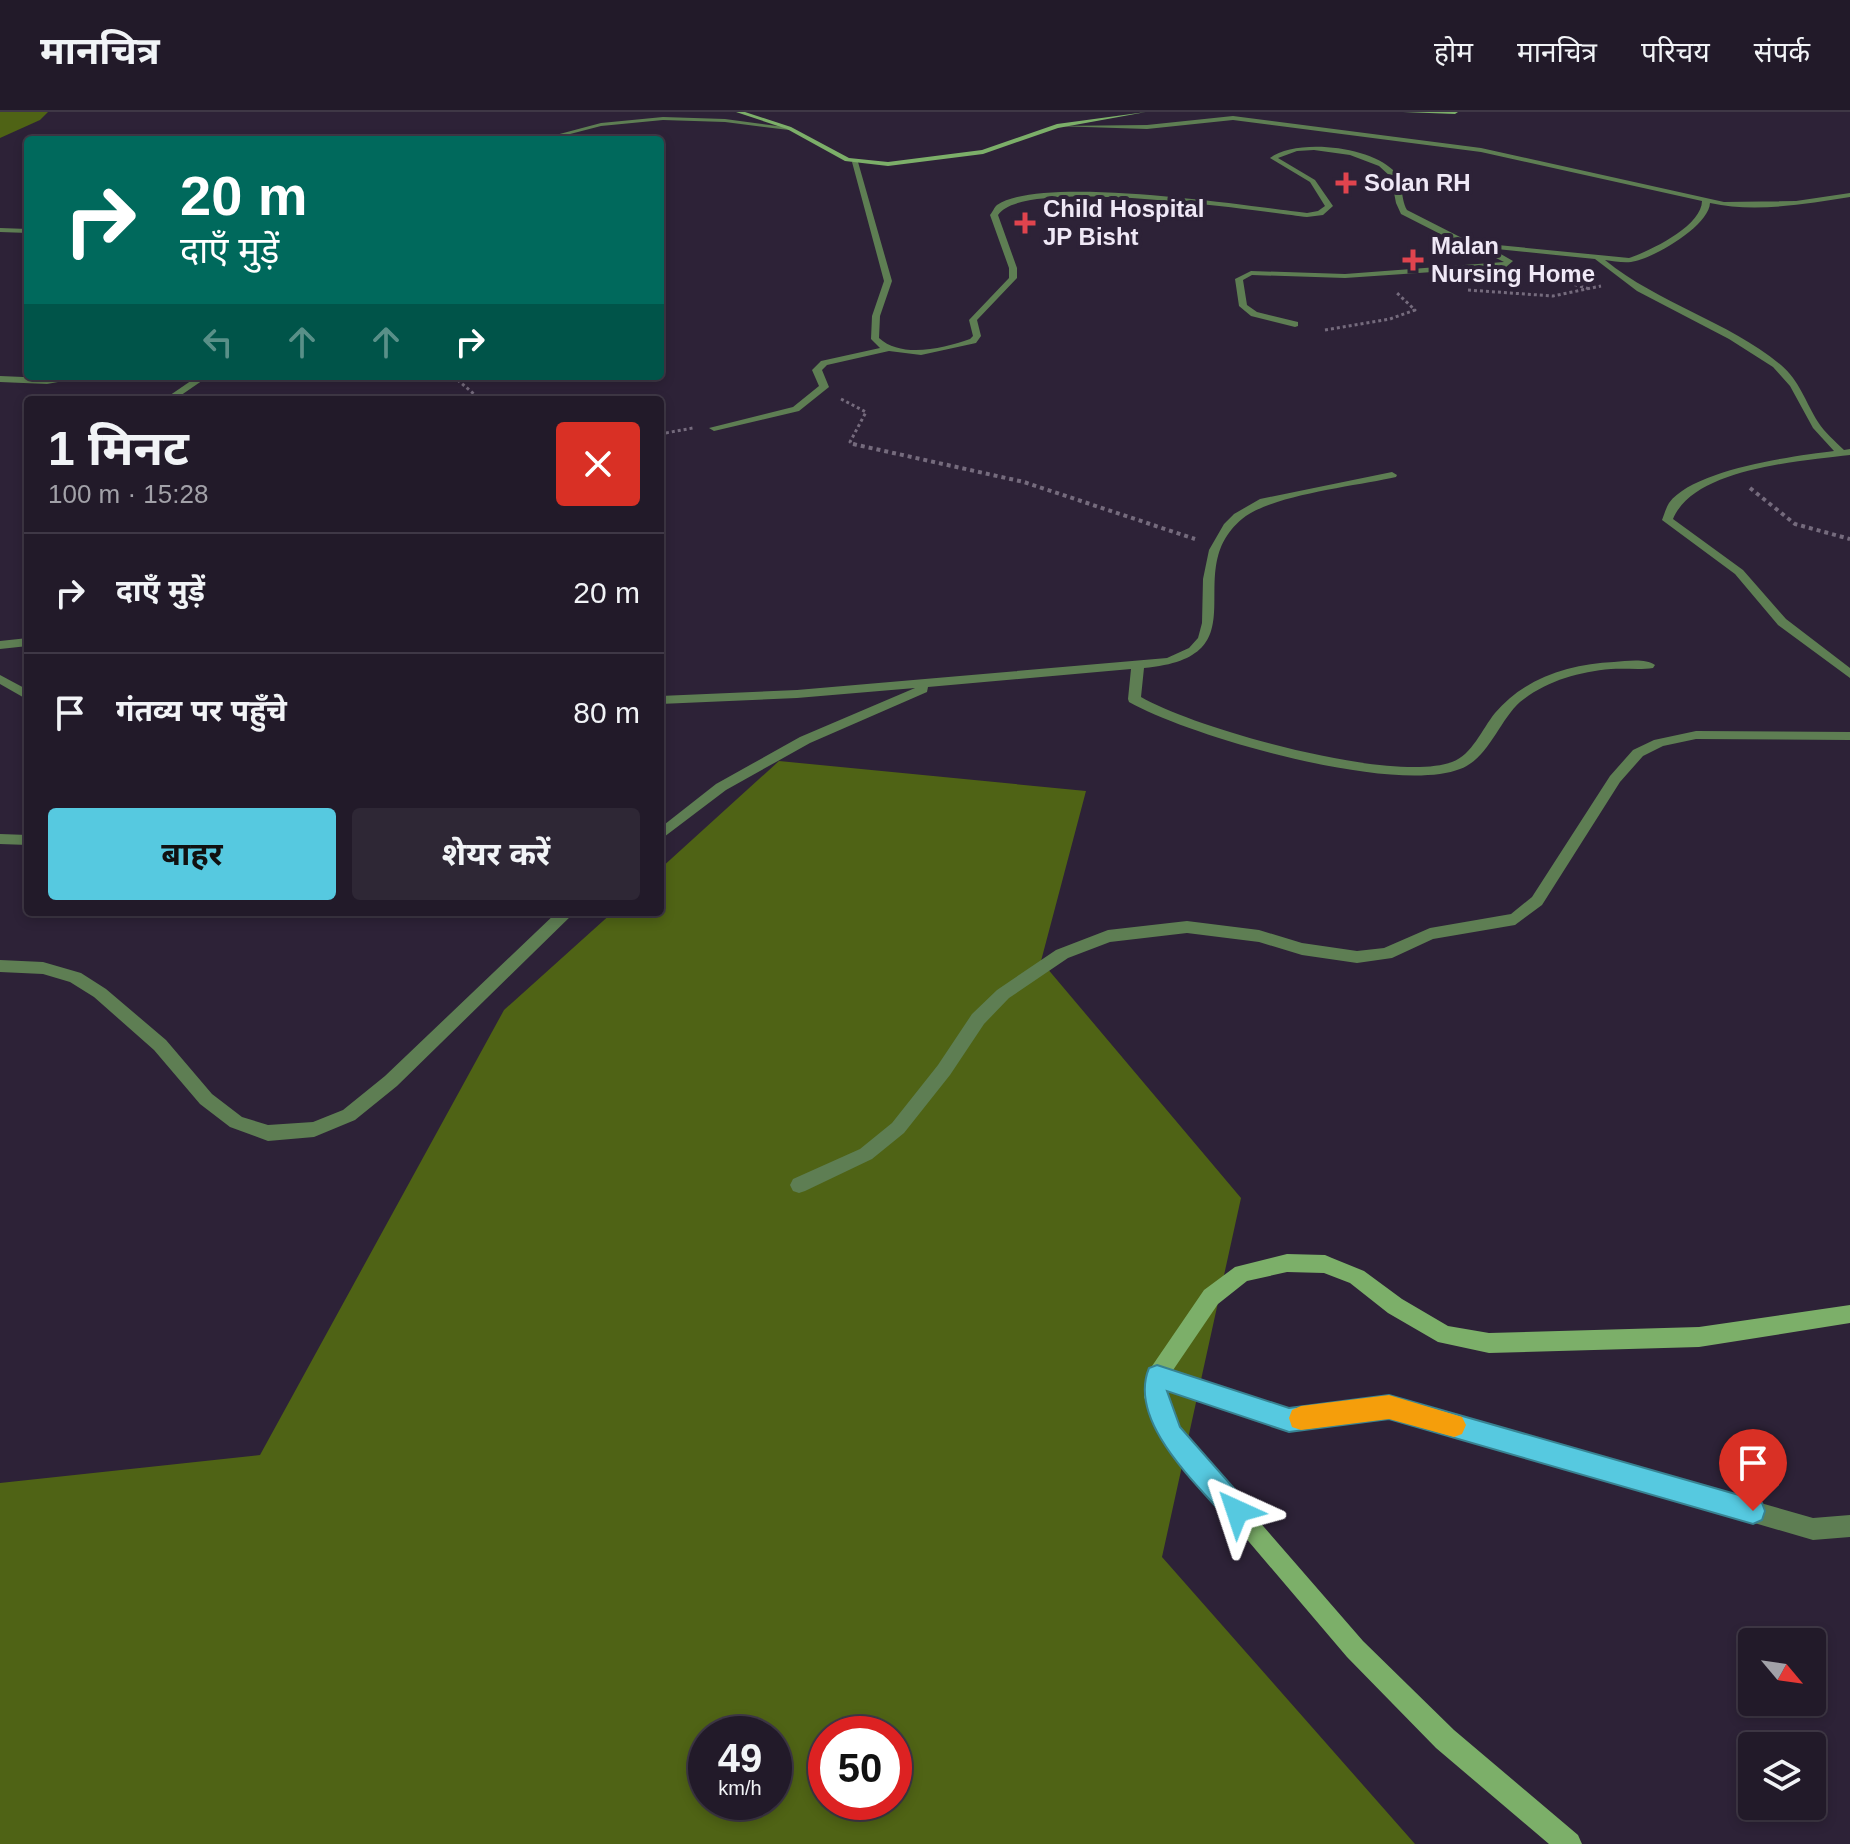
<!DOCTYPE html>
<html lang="hi">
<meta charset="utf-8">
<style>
:root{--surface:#221a29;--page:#2e2735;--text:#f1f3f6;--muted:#a2a1a8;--line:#3f3846;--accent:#56c9e0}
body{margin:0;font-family:Arial,"Noto Sans Devanagari",sans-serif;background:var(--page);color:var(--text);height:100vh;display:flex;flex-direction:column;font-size:30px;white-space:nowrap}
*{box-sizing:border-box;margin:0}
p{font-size:26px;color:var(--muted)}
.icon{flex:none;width:44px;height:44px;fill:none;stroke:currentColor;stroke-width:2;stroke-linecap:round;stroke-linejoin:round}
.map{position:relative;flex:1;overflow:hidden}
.details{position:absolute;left:24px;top:284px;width:640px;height:520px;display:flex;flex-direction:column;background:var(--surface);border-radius:8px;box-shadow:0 4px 12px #0003,0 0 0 2px var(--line)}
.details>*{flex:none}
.top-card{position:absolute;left:24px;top:24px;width:640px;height:244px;border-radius:8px;box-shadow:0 4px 12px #0003,0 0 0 2px var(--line);background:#00695c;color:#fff;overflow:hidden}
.needle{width:52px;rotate:119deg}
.fabs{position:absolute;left:1738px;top:1516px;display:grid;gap:16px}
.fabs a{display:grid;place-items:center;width:88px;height:88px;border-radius:8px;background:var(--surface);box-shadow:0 4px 12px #0003,0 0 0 2px var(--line);font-size:40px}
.speed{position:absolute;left:688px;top:1604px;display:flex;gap:16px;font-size:40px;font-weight:700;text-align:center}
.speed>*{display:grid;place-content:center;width:104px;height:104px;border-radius:50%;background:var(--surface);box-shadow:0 4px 12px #0003,0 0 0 2px var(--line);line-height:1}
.speed small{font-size:20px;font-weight:400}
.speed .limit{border:12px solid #d22;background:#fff;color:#111}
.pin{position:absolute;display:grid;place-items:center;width:68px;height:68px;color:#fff;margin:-82px -34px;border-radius:50% 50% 50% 0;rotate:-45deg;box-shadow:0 0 8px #0007}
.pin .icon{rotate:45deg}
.me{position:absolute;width:88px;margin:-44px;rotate:318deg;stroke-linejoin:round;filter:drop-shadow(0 0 6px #0008)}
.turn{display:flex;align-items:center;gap:28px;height:168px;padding:0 24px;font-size:36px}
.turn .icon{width:104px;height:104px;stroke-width:2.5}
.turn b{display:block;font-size:56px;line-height:68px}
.lanes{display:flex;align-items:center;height:76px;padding:0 24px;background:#0003;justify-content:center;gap:40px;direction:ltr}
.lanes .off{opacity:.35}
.round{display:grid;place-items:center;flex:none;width:84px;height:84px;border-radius:8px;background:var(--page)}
.head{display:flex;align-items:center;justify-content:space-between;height:136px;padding:0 24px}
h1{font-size:48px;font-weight:700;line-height:60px}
.primary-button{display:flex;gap:16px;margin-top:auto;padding:16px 24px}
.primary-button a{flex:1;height:92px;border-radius:8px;background:var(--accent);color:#111;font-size:32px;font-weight:700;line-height:92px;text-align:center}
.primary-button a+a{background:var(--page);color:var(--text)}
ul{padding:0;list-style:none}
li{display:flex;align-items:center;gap:24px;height:120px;padding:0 24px;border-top:2px solid var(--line)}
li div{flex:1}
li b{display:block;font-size:30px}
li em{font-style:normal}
header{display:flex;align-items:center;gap:48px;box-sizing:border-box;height:112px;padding:0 40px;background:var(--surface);border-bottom:2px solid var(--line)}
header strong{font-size:38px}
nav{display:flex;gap:44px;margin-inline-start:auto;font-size:28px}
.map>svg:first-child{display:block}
.forest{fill:#4f6315;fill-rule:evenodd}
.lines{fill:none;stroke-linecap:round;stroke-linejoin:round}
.path-far1{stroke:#756b7d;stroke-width:3;stroke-dasharray:3 3;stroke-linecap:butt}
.path{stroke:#756b7d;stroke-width:4;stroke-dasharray:4 4;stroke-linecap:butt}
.minor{fill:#5e7e53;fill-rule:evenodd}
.secondary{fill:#7caf69;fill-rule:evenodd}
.route{fill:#56c9e0;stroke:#388392;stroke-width:2}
.slow{fill:#f59e0b}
.health-dot{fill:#e0444e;stroke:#2d2237;stroke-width:3}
.labels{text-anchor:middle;stroke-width:8;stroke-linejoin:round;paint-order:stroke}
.far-poi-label{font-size:24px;font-weight:bold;fill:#efe8f6;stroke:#2d2237;text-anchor:start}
</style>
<header>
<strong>मानचित्र</strong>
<nav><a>होम</a><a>मानचित्र</a><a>परिचय</a><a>संपर्क</a></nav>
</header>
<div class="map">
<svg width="1850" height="1732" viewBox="0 0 1850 1732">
<rect width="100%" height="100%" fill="#2d2237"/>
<!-- forest -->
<g class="forest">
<polygon points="0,0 48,0 40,8 0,26"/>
<path d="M779,649L1086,679L1041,849L1241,1086L1162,1445L1415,1732H0V1371L260,1343L504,898L613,800H660V757ZM706,1622H774V1690H706ZM826,1622H894V1690H826Z"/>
</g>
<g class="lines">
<!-- path-far1 -->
<g class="path-far1">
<polyline points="1534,161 1590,177"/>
<polyline points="1468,178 1553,184 1601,174"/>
<polyline points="1325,218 1390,207 1415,198 1397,181"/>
<polyline points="453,264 481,288"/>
<polyline points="841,287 866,300 850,330 858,334"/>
<polyline points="660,322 693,316"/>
</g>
<!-- path -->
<g class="path">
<polyline points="853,332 1024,370 1195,427"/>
<polyline points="1750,376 1795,412 1850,427"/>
</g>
<!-- minor -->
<g class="minor">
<path d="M1233,4L1481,36L1724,90L1796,89L1850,81V85C1805,92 1755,101 1710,91C1709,114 1653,147 1631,150C1623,151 1613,149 1605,148C1659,192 1728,209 1781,253C1799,268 1806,291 1818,310C1825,321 1835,329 1844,338L1850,337V343C1801,349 1694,356 1673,407L1743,458L1786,507L1850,556V566L1778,513L1735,462L1662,408C1664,403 1666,396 1669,391C1694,357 1794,344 1834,339L1813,316L1790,274L1773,255L1729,227L1637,179L1595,147L1477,135L1456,130L1401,102L1396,91L1391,65L1379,54L1350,43L1314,38L1297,39L1278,46L1315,68L1333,94L1323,103L1307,105C1258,99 1023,63 998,103L1017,156V166L977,208L981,224L976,231L921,243L889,239L827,253L822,258L829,275L799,299L714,319L709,316L793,295L819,274L812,258L821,249L880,236L871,227L872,204L884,169L852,50L855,48L858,50L892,169L880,204L879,226C902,247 944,236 970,227L973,224L969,208L1009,166V156L990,103C992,101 995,94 997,93C1042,62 1248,94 1307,101L1318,99L1325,94L1310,70L1270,46C1296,26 1369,34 1393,58C1404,69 1400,86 1407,98L1462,126L1477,131L1629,146C1650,139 1702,114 1702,89L1481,40L1233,8L1147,17L1054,14L1147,13Z"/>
<polygon points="663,5 725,7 792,16 789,18 725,10 663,8 601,14 547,28 537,28 601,11"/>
<polygon points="0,116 28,117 28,121 0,120"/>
<polygon points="1486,137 1492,137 1513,149 1506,155 1345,166 1252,163 1243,168 1247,193 1257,200 1298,210 1298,214 1295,215 1251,204 1239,194 1235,167 1251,159 1345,162 1504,150 1486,141"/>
<polygon points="0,264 47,266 91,264 47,272 0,270"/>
<polygon points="198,264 209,264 174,288 163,288"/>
<path d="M1392,360L1397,363L1396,365C1357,374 1270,383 1242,407C1177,461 1266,545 1144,556L1141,585C1196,617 1392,672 1452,650C1472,643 1482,617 1495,601C1524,566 1570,552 1614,550C1627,549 1645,546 1655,553L1653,556C1640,558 1625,556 1611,557C1578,560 1546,569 1520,590C1499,609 1488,647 1460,657C1394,683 1191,625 1129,590L1128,587L1131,557L928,575L927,580L810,631L726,678L660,728V716L716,672L800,625L915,576L797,586L660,592V584L797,578L1167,546L1189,536L1198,526L1202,511L1203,467L1209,438L1224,412L1234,402L1260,387Z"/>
<polygon points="28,526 28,534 0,537 0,529"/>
<polygon points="0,563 28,578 28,588 0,572"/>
<polygon points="1696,619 1850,620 1850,628 1696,627 1663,634 1643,644 1620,670 1542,793 1515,813 1433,827 1392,846 1357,851 1302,843 1259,830 1187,821 1110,830 1068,846 1009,886 984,912 950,963 904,1021 872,1047 805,1079 799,1081 793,1079 790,1073 793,1067 860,1037 892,1011 938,953 972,902 997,878 1056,838 1108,818 1187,809 1259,818 1302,831 1357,839 1384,836 1430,816 1511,802 1532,785 1610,664 1633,638 1654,628"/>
<polygon points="0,722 28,723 28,733 0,732"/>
<polygon points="557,800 575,800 397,974 355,1008 314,1025 268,1029 230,1015 200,992 154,938 94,885 70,870 43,862 0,860 0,848 43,850 81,861 106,877 166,928 212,982 242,1005 268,1013 313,1010 343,998 385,964"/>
<polygon points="1157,1254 1289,1297 1389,1285 1813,1406 1850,1403 1850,1425 1813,1428 1389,1305 1289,1319 1150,1271 1147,1264 1150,1257"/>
</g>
<!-- secondary -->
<g class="secondary">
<polygon points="736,0 745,0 791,15 849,46 888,50 982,38 1057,12 1146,0 1058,16 983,42 888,54 845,49 787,17"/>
<polygon points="1403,0 1458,0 1455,2"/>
<polygon points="1287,1142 1325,1143 1332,1146 1364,1159 1402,1187 1448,1214 1489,1221 1699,1215 1850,1193 1850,1211 1699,1235 1489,1241 1438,1230 1388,1201 1350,1171 1324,1161 1287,1160 1247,1169 1218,1192 1167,1267 1164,1285 1178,1316 1363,1529 1454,1618 1578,1723 1582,1732 1549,1732 1436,1636 1347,1545 1164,1330 1144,1285 1150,1257 1204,1178 1235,1155"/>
</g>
</g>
<!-- route -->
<path class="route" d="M1157,1253L1289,1296L1389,1283L1753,1387L1762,1391L1765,1399L1762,1408L1753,1412L1389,1307L1289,1320L1167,1279L1180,1315L1246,1390L1249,1399L1246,1408L1237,1412L1228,1408C1196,1371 1127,1309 1149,1256Z"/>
<!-- slow -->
<polygon class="slow" points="1389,1283 1462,1305 1466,1313 1462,1322 1454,1325 1389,1307 1301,1318 1292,1315 1289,1306 1292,1298 1301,1294"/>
<!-- markers -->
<g class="health-dot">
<path d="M1342 59h8v8h8v8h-8v8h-8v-8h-8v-8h8z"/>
<path d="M1021 99h8v8h8v8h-8v8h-8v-8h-8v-8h8z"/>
<path d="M1409 136h8v8h8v8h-8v8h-8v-8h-8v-8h8z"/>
</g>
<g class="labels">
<!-- far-poi labels -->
<g class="far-poi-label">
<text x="1364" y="79">Solan RH</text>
<text x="1043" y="105">Child Hospital<tspan x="1043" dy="28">JP Bisht</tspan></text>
<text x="1431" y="142">Malan<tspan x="1431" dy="28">Nursing Home</tspan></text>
</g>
</g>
</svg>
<div class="fabs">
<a><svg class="needle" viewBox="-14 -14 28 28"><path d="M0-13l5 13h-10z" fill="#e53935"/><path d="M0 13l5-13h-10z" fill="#a2a1a8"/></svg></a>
<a><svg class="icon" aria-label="layers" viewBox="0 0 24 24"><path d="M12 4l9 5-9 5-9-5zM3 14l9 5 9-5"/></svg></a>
</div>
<div class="speed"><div>49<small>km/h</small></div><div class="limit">50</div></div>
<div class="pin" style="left:1753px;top:1399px;background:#d93025"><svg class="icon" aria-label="arrive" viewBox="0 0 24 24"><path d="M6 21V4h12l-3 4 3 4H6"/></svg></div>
<svg class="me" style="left:1237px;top:1399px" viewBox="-20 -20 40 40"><path d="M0-17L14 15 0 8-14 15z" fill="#56c9e0" stroke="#fff" stroke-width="4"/></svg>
<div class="top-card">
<div class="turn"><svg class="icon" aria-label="right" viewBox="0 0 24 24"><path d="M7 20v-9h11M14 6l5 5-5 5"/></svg><div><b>20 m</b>दाएँ मुड़ें</div></div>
<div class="lanes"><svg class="icon off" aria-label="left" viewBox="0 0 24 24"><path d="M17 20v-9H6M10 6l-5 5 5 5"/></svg><svg class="icon off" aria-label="ahead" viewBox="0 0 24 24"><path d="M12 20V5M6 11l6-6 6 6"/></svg><svg class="icon off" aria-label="ahead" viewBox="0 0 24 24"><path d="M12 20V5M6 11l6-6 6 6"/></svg><svg class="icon" aria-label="right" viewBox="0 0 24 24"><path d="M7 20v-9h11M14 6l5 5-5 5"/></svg></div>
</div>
<section class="details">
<div class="head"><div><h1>1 मिनट</h1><p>100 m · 15:28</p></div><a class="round" style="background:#d93025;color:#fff"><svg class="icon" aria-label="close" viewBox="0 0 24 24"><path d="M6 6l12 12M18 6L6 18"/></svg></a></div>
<ul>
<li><svg class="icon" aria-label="right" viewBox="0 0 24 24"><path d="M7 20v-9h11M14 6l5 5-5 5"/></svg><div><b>दाएँ मुड़ें</b></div><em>20 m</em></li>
<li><svg class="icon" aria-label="arrive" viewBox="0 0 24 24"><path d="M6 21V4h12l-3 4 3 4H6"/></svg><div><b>गंतव्य पर पहुँचे</b></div><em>80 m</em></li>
</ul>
<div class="primary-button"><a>बाहर</a><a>शेयर करें</a></div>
</section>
</div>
